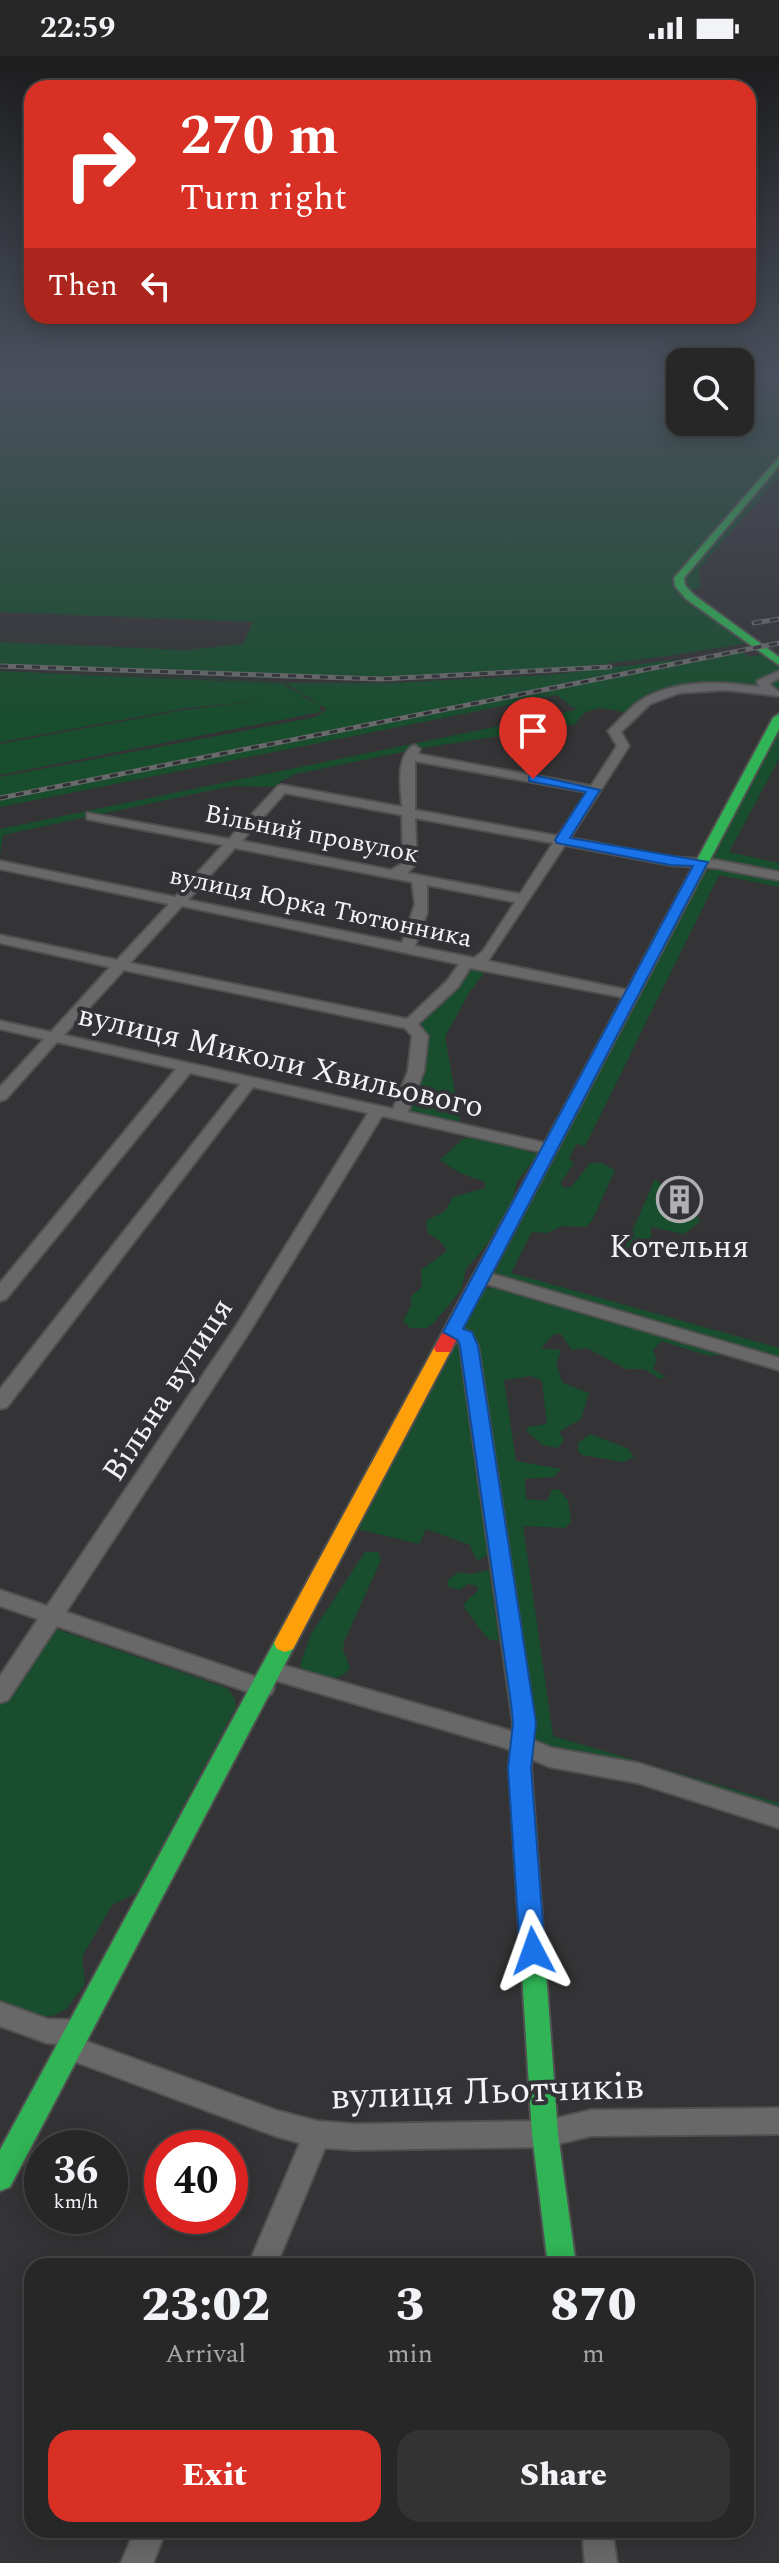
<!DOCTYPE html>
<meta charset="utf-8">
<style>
:root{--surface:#272728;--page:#333334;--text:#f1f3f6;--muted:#a4a5a8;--line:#434445;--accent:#d93025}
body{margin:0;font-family:Spectral,serif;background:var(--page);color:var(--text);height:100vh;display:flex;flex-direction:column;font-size:30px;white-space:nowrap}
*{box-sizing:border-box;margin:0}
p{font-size:26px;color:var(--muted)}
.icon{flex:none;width:44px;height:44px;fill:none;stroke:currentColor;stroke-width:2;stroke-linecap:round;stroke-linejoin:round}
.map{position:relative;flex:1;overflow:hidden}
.details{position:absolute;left:24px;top:2202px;width:730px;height:280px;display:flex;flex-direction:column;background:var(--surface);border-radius:24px;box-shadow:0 4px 20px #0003,0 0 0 2px var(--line)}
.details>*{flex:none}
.banner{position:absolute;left:24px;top:24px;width:732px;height:244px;border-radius:24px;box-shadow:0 4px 20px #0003,0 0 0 2px var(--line);background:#d93025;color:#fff;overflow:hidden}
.tools{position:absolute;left:666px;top:292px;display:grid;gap:16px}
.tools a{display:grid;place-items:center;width:88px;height:88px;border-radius:16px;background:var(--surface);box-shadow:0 4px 20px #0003,0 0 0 2px var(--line);font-size:40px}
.speed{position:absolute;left:24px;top:2074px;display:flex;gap:16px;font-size:40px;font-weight:700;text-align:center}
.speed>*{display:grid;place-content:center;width:104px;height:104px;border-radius:50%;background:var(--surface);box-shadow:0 4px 20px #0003,0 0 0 2px var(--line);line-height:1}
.speed small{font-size:20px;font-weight:400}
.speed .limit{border:12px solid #d22;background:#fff;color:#111}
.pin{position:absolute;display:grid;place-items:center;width:68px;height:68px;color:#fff;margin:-82px -34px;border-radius:50% 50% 50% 0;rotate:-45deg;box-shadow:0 0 8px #0007}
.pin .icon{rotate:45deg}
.me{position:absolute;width:88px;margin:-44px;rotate:356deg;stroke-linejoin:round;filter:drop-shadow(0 0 6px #0008)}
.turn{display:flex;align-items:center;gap:28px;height:168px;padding:0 24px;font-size:36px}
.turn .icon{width:104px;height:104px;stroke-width:2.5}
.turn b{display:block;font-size:56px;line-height:68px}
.then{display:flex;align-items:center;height:76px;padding:0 24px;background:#0003;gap:16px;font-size:30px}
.eta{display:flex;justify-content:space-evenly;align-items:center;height:136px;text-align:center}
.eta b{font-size:48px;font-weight:800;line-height:56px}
.cta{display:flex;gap:16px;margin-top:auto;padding:16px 24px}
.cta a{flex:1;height:92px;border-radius:24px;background:var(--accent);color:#fff;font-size:32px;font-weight:800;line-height:92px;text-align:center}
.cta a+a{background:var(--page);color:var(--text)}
.status{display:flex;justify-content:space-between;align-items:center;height:56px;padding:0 40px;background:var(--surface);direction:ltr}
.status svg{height:22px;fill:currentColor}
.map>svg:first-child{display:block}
.green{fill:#184d2e}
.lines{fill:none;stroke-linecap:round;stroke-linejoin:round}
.street-casing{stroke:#505051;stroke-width:4}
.fast-casing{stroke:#505051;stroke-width:4}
.slow-casing{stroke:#505051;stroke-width:4}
.jam-casing{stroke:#505051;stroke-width:4}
.street{fill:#686869;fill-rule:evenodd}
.fast{fill:#30b455;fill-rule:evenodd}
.slow{fill:#ff9f0a;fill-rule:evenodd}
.jam{fill:#e5322d;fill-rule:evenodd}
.rail-casing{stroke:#6a6a6c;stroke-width:5}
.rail{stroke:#333337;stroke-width:3;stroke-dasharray:8;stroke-linecap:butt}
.route{fill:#1a73e8;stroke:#114b97;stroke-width:2}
.labels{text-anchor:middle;stroke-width:8;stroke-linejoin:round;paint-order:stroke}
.far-street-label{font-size:26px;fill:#f3f3f6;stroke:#333337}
.street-label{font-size:32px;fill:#f3f3f6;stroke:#333337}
.poi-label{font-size:32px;fill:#f3f3f6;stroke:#333337}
.near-street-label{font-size:38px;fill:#f3f3f6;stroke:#333337}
</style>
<div class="status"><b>22:59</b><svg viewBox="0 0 49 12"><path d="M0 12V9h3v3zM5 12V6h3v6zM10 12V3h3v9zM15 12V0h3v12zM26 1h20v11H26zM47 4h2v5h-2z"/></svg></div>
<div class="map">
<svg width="779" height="2507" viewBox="0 0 779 2507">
<rect width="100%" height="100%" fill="#343436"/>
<!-- green -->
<g class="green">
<path d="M0,318H680V366H740V318H779V400L676,521L748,587C613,611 476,623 339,623C226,623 113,614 0,608V586L186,594L243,588L253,566L0,556Z"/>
<polygon points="779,408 779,421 699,513 700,531 688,535 685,518"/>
<polygon points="743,596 749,601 764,598 779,612 779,637 740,627 681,632 631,657 599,652 584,657 575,668 417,693 296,718 279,726 282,731 232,730 3,779 0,798 0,773 576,654 557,639 0,751 0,743"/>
<polygon points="707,600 0,741 0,721 316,661 327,653 287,628 0,611 288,627 389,627 550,619"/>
<polygon points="0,615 282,628 305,640 187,652 0,686"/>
<polygon points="300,640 319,648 321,656 0,719 0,688 184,654"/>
<polygon points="779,670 779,703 729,796 779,807 779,817 717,803 713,801"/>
<polygon points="717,812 779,824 779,831 719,819 585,1090 576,1088 569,1103 574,1107 560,1128 565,1132 572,1130 590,1107 601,1107 615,1114 592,1165 585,1171 562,1170 547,1177 532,1176 511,1217 779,1292 779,1302 503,1224 494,1218 704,816"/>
<polygon points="468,911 489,911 470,935 445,981 461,1070 407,1054 416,968"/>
<polygon points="473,1080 538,1098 517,1126 512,1145 488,1187 466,1213 461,1234 434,1267 427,1272 410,1272 403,1265 411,1250 411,1241 422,1230 421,1214 447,1195 442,1187 428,1177 426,1165 445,1155 453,1141 485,1132 485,1126 460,1117 440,1104 463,1083"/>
<polygon points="655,1123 665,1131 662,1149 696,1157 700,1166 684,1178 651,1171 651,1185 628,1195 625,1192"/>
<polygon points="493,1231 726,1298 709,1300 661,1285 653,1294 657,1304 653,1313 666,1321 660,1323 644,1313 626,1313 587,1292 572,1294 561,1278 554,1278 541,1292 561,1294 556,1309 563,1327 589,1337 581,1363 559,1376 564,1384 558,1392 543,1389 526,1375 528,1371 547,1368 542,1325 531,1320 504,1324 516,1405 561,1413 554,1421 525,1423 526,1443 547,1445 552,1434 558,1433 568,1444 571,1465 565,1472 523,1470 553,1680 779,1747 779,1757 528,1688 462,1274 484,1233"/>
<polygon points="458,1284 488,1499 477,1505 470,1489 426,1473 419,1488 357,1473"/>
<polygon points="590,1378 627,1392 634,1401 623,1406 582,1399 578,1395 578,1387"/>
<path d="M365,1496H378L381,1504L344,1586L343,1594L350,1612C339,1628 309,1627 300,1609L311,1578Z"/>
<polygon points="489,1514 499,1585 488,1583 465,1553 464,1548 478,1534 477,1530 468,1528 459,1534 447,1530 448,1524 459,1516 471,1518"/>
<polygon points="53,1572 227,1632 235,1643 236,1651 137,1837 112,1849 82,1901 85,1928 66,1953 55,1959 39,1961 0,1948 0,1648"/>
</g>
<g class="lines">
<defs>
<g id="street">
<path d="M779,615V622L769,628L779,636V640L726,634L679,637L650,648L621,676L629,690L570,782L670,801L716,804L779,816V824L716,812L670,809L565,789L488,905L632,935L639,939L632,943L470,912L458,931L418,968L428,980L424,1015L408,1056L550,1088L558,1093L550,1098L382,1060L250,1275L66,1556L271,1626L274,1632L271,1638L263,1641L57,1570L8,1644L0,1647V1620L38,1563L0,1550V1534L47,1550L238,1267L368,1057L253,1031L7,1351L0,1353V1333L240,1028L190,1017L6,1243L0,1245V1227L176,1013L57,986L6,1043L0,1045V1031L44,983L0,973V965L51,976L110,911L0,887V879L117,904L169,848L0,813V805L175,841L223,789L92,764L87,763V757L229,783L278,730L282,729L402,751C401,733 395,700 414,689L420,693L418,698L591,730L617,690L608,675C618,666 629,652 640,645C674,623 721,625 759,631L757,625ZM415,705L587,736L558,780L415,754ZM285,737L402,759L403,807L391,814L242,785ZM415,762L553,787L520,838L407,817L417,807ZM235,792L412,826L415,848L402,887L188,844ZM427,829L515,846L483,895L474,902L415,890L427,857ZM182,850L459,908L447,925L407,963L130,907ZM124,914L405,972L412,980L408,1015L393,1053L64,979Z"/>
<polygon points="482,1215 779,1302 779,1314 476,1225 473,1221 476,1217"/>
<polygon points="272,1606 508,1674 552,1692 638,1707 779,1752 779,1772 638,1727 550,1711 503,1691 264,1621 261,1615 264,1609"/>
<polygon points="0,1946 47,1963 76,1964 85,1967 89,1976 85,1985 275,2054 317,2065 354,2068 545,2065 591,2054 779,2052 779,2078 591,2080 545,2091 354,2094 325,2092 276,2210 248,2210 300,2087 275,2080 60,2000 58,1988 47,1987 0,1970"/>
<polygon points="135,2474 166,2474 153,2507 121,2507"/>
<polygon points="582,2474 612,2474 617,2507 585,2507"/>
</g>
<g id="fast">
<polygon points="779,401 779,410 684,522 685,529 694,539 779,601 779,609 686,543 675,530 674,522"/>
<polygon points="779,658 779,673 541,1124 533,1129 527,1128 525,1124 773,662"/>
<polygon points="452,1270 471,1276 478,1290 535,1667 531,1712 558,2078 576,2210 548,2210 532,2078 509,1712 513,1667 460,1290 457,1284 446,1280 443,1276"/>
<polygon points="285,1578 293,1581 296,1587 10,2131 0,2135 0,2094 277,1581"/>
</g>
<polygon id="slow" points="443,1286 452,1292 293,1593 285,1596 277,1593 274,1587 277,1581 434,1292"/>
<polygon id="jam" points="533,1119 541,1124 452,1292 450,1296 436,1296 434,1292 525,1124"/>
</defs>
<!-- street casing -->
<use href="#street" class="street-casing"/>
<!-- fast casing -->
<use href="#fast" class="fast-casing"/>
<!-- slow casing -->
<use href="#slow" class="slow-casing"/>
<!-- jam casing -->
<use href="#jam" class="jam-casing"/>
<!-- street -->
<use href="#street" class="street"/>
<!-- fast -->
<use href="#fast" class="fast"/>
<!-- slow -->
<use href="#slow" class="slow"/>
<!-- jam -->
<use href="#jam" class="jam"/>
<defs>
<g id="rail">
<polyline points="754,567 779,563"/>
<polyline points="0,610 381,623 610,611"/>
<polyline points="0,742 779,587"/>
</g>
</defs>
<!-- rail casing -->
<use href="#rail" class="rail-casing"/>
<!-- rail -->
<use href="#rail" class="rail"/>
</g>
<!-- sky -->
<linearGradient id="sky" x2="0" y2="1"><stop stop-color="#1d1d1e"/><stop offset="0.48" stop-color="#4a505d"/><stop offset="1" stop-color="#4a505d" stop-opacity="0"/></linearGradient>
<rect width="779" height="669" fill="url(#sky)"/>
<!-- route -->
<polygon class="route" points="533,719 600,734 570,782 708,806 463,1273 472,1276 478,1290 536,1667 531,1712 545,1895 541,1903 533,1907 524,1903 520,1895 508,1712 513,1667 511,1647 460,1290 458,1284 443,1276 693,810 670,809 557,787 555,784 586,736 529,725 529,720"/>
<!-- icons -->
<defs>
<symbol id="building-ring" viewBox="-11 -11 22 22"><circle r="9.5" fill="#333337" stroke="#b0b0b3" stroke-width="1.5"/><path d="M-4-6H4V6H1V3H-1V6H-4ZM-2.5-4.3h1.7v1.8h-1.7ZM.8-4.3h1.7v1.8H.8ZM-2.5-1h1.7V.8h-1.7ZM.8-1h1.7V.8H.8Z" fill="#b0b0b3"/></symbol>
</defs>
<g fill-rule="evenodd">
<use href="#building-ring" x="654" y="1118" width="51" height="51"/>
</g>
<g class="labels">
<!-- far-street labels -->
<g class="far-street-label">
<text transform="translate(312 777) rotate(11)" y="9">Вільний провулок</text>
<text transform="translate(321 850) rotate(12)" y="9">вулиця Юрка Тютюнника</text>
</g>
<!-- street labels -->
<g class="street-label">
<text transform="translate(281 1004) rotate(13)" y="11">вулиця Миколи Хвильового</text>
<text transform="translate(167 1333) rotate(-57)" y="11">Вільна вулиця</text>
</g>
<!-- poi labels -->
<g class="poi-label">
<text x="679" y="1201">Котельня</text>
</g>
<!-- near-street labels -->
<g class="near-street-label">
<text transform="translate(487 2034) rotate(-2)" y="13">вулиця Льотчиків</text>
</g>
</g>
</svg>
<div class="tools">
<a><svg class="icon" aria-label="search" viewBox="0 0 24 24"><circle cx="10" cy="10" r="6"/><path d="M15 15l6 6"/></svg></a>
</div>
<div class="speed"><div>36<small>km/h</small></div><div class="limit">40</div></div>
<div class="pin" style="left:533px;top:723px;background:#d93025"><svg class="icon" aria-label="arrive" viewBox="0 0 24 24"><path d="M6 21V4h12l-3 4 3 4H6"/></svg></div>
<svg class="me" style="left:533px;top:1895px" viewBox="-20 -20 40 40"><path d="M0-17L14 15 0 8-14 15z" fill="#1a73e8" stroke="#fff" stroke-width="4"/></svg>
<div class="banner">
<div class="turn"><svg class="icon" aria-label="right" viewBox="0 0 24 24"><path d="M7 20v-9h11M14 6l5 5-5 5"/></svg><div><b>270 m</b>Turn right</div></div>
<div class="then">Then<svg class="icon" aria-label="left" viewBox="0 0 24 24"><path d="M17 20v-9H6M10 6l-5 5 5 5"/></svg></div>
</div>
<section class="details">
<div class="eta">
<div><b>23:02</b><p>Arrival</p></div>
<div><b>3</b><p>min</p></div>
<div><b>870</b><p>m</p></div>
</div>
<div class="cta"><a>Exit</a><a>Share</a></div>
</section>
</div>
